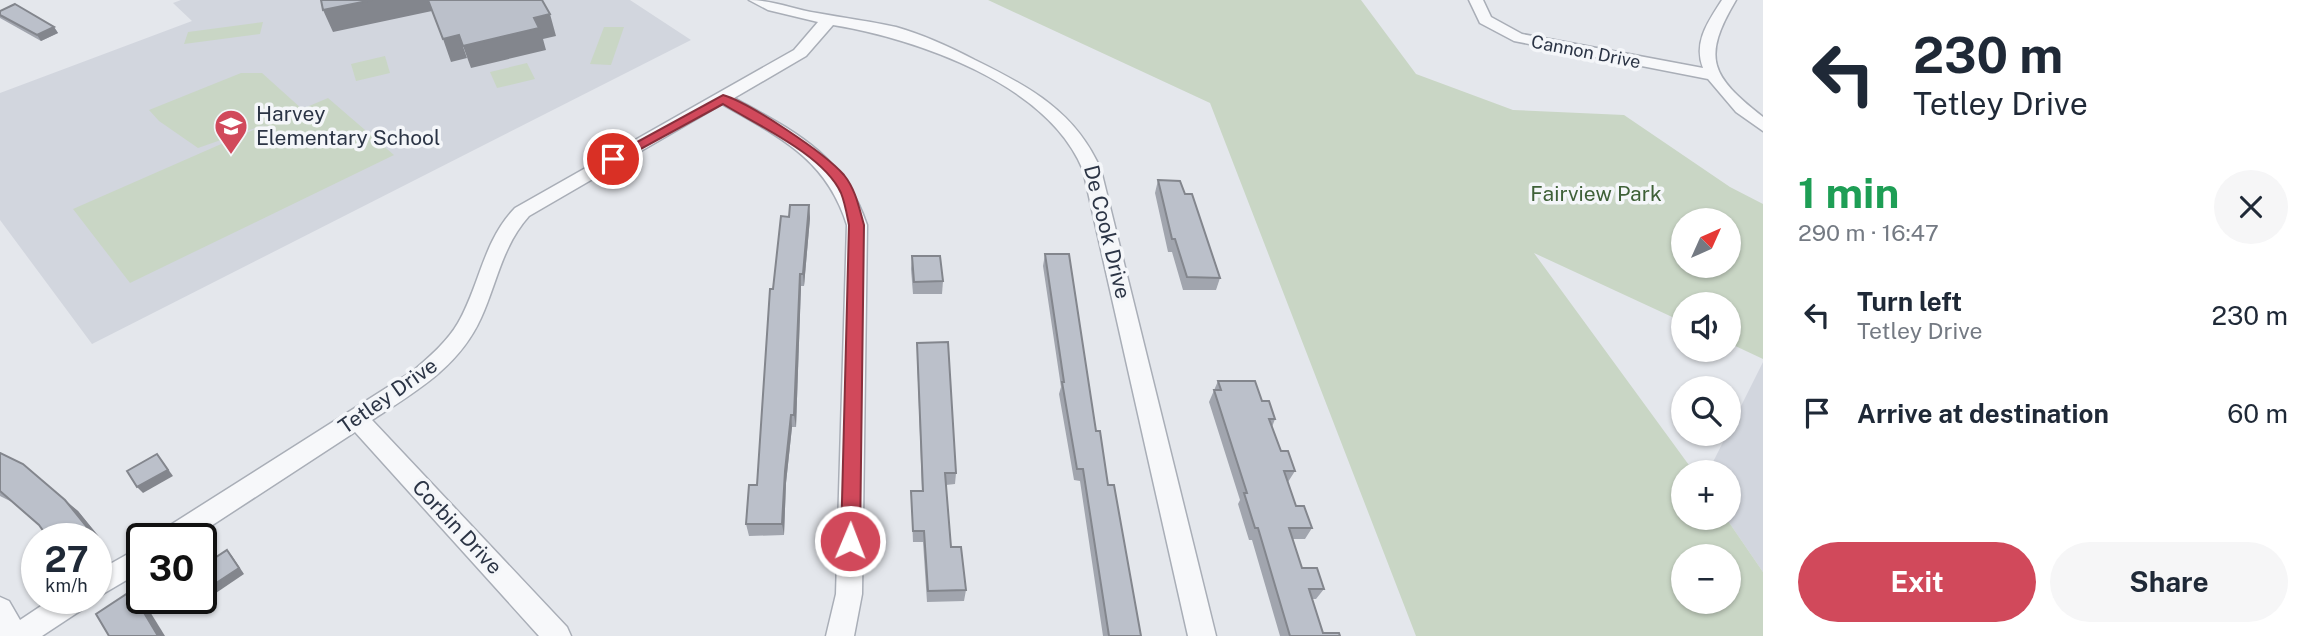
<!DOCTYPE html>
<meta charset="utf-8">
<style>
:root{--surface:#fff;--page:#f6f6f7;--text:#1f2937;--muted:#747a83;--accent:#d1495b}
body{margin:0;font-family:"Public Sans",sans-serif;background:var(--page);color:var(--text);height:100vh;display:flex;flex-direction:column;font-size:26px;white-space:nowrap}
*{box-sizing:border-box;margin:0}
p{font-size:23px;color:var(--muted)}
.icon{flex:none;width:38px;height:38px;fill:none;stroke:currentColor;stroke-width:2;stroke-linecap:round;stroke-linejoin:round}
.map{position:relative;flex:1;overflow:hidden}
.sheet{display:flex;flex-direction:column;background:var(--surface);width:560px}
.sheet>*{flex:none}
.hud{background:#fff;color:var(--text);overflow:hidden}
.needle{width:46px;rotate:45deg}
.controls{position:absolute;left:1671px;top:208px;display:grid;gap:14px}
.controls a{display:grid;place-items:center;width:70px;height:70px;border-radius:50%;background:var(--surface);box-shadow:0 2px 5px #0004;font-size:35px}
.speed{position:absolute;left:21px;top:523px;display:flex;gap:14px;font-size:35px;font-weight:700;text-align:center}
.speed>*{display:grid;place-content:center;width:91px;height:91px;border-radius:50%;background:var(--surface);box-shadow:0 2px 5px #0004;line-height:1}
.speed small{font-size:18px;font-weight:400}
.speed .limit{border:4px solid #111;border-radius:10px;background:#fff;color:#111}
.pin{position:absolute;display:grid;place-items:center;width:60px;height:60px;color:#fff;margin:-30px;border:4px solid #fff;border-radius:50%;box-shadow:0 2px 7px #0007}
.me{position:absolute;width:77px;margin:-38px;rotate:1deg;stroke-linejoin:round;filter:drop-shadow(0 0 5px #0008)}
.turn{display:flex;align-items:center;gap:24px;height:147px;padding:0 35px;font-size:32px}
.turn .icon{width:91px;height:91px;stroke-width:2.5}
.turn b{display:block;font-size:49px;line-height:60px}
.round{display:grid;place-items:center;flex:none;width:74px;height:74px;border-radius:37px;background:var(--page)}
.overview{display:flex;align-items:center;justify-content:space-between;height:119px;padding:0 35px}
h1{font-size:42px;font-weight:700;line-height:52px;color:#1e9e55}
.button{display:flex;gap:14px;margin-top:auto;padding:14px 35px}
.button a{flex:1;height:80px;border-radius:42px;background:var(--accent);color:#fff;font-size:28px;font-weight:700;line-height:80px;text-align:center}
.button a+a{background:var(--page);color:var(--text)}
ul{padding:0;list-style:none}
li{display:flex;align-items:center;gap:21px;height:98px;padding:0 35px}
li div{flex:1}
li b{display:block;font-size:26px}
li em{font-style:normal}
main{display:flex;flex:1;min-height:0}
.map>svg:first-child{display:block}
.built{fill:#d2d6de}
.green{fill:#c9d6c5;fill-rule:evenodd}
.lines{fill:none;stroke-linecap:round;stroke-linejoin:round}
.minor-casing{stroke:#a9aeb7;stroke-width:3}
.minor{fill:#f7f8fa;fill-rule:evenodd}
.wall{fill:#a1a5ae}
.shaded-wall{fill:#83868d}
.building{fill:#bbc0ca;stroke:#83868d;stroke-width:2}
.route{fill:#d1495b;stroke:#882f3b;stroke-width:2}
.labels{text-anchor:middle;stroke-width:7;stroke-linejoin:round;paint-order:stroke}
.far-street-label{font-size:18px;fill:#2b3445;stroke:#f4f6f9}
.poi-label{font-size:21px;fill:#2b3445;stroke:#f4f6f9;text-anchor:start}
.park-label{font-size:21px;fill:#3f6138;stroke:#f4f6f9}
.street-label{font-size:21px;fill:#2b3445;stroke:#f4f6f9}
</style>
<main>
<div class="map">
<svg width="1763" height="636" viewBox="0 0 1763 636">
<rect width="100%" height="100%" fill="#e4e7ec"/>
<!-- built -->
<g class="built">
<polygon points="181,0 630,0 691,40 92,344 0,220 0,93 192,21 173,3"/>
<polygon points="1763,362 1763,572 1726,518 1729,518 1729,472 1708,472"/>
</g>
<!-- green -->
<g class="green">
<path d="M988,0H1361L1416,74L1513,110L1624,115L1730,187L1763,204V359L1729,343V304H1684L1683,322L1534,253L1694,472H1684V518H1726L1763,572V636H1416L1210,103ZM1684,220H1729V266H1684ZM1684,556H1729V602H1684Z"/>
<polygon points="263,22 260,34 184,44 188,32"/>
<polygon points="604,27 624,27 611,65 590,64"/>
<polygon points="385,56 390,73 356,81 351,64"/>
<polygon points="527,63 535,79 497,88 490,72"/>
<polygon points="241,73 262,73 302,109 328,98 394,155 130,283 73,209 267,124 198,148 159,121 149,110"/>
</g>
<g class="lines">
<defs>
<g id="minor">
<path d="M749,0C772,0 793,9 817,13C843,18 870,21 896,27C924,35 950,47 975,60C1030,87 1076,112 1101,170L1216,636H1188L1083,170C1048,84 918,39 833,25L806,56L734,98C795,132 843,154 867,225L862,594L854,636H826L836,594L847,225C826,158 779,137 722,104L529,216C502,246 497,283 481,318C459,367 415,392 372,420L567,627L571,636H539L355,432L191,539H157L161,531L413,371C429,357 447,342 458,323C480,285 483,241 515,208L794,50L818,22L768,10Z"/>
<path d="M1469,0H1483L1491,17L1522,34L1703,68C1693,42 1708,22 1722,0H1736C1701,59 1711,76 1763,117V131L1736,112L1708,79L1514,41L1480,23Z"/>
<polygon points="142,546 142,571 96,598 96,572"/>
<polygon points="0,597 9,601 20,620 53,598 90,598 86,607 42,636 0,636"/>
</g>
</defs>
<!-- minor casing -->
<use href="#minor" class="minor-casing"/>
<!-- minor -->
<use href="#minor" class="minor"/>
</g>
<!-- wall -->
<g class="wall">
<polygon points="0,11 54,27 58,33 41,41 0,18"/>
<polygon points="1158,180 1185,194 1220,278 1216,290 1183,290 1172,252 1168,252 1155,193"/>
<polygon points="809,205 810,218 804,286 801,286 796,427 792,427 786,483 784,535 749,536 746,524 757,485 773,289 789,217"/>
<polygon points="1045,254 1096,431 1141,636 1103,636 1080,481 1074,480 1059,394 1061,387 1043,266"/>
<polygon points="912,256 943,281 942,294 913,294 911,269"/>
<polygon points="917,343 956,473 955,484 946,485 951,547 966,590 964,601 927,602 923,542 913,542 911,491 922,491 917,355"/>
<polygon points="1218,381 1262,401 1275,419 1272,427 1281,451 1295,471 1288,482 1296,506 1312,528 1305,539 1293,539 1302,568 1324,589 1316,599 1312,599 1323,633 1340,636 1280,636 1252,540 1249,540 1238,504 1240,500 1209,402"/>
<polygon points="0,453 78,511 100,538 96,540 96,539 39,525 12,502 0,496"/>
</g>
<!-- shaded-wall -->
<g class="shaded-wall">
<polygon points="372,0 428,0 432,11 333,32 323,10"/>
<polygon points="550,14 556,36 543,39 546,50 471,68 463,46 534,18"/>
<polygon points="54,27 58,33 41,41 37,35"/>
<polygon points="459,35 467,58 451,62 443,39"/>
<polygon points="809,205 810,218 804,286 803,274"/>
<polygon points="800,274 801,286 796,427 794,415"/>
<polygon points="791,415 792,427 786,483 784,535 782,524 785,471"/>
<polygon points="157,454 173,476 143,493 137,487"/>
<polygon points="65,500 78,511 100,538 96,540 96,539 68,539"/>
<polygon points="227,550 232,556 244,574 213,595 207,589"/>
<polygon points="131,591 144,602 165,636 158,636"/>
</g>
<!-- building -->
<g class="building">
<polygon points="321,0 372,0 323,10"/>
<polygon points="428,0 542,0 550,14 534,18 539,28 463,46 459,35 443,39"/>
<polygon points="15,4 54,27 37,35 0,15 0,11"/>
<polygon points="1158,180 1180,181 1185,194 1192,194 1220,278 1187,277 1175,239 1172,239"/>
<polygon points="790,205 809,205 803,274 800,274 794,415 791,415 785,471 782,524 746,524 749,485 757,485 770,289 773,289 781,216 789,217"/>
<polygon points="1045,254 1069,254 1096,431 1100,431 1108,485 1114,485 1141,636 1109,636 1083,469 1077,469 1062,382 1064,382"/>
<polygon points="912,256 940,256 943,281 914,282"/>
<polygon points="948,342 956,473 945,473 951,547 961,547 966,590 928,591 924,531 913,531 911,491 923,491 917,343"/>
<polygon points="1218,381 1255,381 1262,401 1269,401 1275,419 1269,419 1281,451 1288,451 1295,471 1284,471 1296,506 1304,506 1312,528 1289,528 1302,568 1317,568 1324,589 1309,589 1323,633 1339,633 1340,636 1290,636 1258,528 1255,528 1244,493 1247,493 1214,390 1221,390"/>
<polygon points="0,453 23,464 65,500 87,527 68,539 49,539 39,525 0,491"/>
<polygon points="157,454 168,470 137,487 127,471"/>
<polygon points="227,550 239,568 207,589 201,579 201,567"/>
<polygon points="131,591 158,636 109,636 96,614"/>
</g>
<!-- route -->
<path class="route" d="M723,95C750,103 825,153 844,175C856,190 859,208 864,225L860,541L857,547L850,549L843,547L841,541L849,225C847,215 845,203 841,193C824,155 757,125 723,104L617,162L606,159Z"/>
<!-- icons -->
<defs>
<symbol id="school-pin" viewBox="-11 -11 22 30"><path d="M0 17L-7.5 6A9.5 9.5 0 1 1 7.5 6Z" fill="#d1495b" stroke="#f4f6f9"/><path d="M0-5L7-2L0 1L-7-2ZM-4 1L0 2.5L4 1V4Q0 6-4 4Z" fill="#fff"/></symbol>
</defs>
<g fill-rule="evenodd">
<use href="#school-pin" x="212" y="107" width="38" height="52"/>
</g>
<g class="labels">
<!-- far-street labels -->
<g class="far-street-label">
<text transform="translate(1586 52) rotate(11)" y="6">Cannon Drive</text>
</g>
<!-- poi labels -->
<g class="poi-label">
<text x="256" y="121">Harvey<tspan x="256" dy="24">Elementary School</tspan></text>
</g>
<!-- park labels -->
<g class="park-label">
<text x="1596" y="201">Fairview Park</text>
</g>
<!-- street labels -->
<g class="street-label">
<text transform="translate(1107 232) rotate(76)" y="7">De Cook Drive</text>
<text transform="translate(388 396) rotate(-35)" y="7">Tetley Drive</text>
<text transform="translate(457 527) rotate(47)" y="7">Corbin Drive</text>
</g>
</g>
</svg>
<div class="controls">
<a><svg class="needle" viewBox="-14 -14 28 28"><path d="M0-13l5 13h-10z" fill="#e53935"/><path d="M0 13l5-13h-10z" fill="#747a83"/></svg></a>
<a><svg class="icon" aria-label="sound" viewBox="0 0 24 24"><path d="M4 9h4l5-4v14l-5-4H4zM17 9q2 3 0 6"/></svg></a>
<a><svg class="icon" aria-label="search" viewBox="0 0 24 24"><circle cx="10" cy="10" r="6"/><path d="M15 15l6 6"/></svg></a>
<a>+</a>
<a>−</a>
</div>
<div class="speed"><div>27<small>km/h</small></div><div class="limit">30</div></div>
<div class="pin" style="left:613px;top:159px;background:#d93025"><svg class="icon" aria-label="arrive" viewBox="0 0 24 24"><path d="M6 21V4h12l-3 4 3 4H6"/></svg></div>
<svg class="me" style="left:850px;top:541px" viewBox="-20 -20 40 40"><circle r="17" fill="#d1495b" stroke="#fff" stroke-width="3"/><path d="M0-11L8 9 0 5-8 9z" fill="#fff"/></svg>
</div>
<section class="sheet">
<div class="hud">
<div class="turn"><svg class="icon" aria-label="left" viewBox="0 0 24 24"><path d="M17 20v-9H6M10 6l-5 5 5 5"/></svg><div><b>230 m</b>Tetley Drive</div></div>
</div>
<div class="overview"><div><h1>1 min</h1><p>290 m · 16:47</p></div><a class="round"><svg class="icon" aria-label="close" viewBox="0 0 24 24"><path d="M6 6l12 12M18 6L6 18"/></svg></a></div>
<ul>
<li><svg class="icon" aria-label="left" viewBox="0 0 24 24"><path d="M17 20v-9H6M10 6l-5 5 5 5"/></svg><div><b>Turn left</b><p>Tetley Drive</p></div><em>230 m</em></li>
<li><svg class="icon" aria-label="arrive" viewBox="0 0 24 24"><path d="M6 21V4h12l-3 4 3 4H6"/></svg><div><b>Arrive at destination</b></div><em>60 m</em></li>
</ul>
<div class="button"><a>Exit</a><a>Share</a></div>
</section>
</main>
